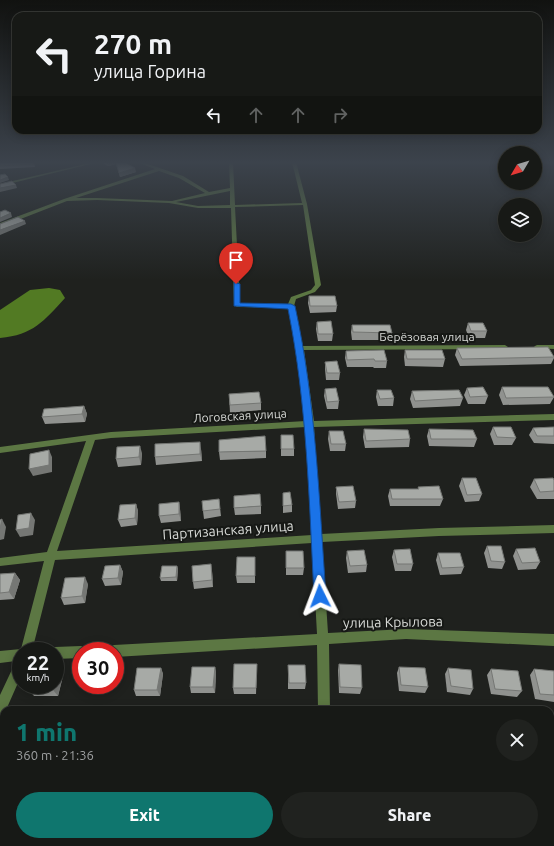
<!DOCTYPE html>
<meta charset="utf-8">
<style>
:root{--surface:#171916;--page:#20221f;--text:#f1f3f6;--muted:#9ea0a1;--line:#363835;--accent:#0f766e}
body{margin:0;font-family:Ubuntu,sans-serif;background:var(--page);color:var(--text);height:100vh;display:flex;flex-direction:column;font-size:15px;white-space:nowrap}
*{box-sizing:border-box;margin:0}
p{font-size:13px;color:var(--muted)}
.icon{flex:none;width:22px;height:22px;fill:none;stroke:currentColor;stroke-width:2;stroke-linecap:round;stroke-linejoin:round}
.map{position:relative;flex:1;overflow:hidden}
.details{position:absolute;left:0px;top:706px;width:554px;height:140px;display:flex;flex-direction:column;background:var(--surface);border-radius:12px 12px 0 0;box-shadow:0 2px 10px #0003,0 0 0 1px var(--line)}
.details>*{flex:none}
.guide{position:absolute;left:12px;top:12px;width:530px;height:122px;border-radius:12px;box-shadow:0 2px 10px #0003,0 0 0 1px var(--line);background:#171916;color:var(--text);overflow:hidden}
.needle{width:26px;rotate:232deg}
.tools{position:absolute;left:498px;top:146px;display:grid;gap:8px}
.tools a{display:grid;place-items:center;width:44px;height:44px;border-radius:50%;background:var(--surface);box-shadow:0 2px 10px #0003,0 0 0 1px var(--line);font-size:20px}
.speed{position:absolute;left:12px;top:642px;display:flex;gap:8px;font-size:20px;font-weight:700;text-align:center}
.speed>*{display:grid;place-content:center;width:52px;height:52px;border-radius:50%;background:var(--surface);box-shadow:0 2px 10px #0003,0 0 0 1px var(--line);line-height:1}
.speed small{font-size:10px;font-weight:400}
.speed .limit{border:6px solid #d22;background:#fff;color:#111}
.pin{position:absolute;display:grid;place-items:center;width:34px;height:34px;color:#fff;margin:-41px -17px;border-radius:50% 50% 50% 0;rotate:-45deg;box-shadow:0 0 4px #0007}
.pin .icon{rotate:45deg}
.me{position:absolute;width:44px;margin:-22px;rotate:357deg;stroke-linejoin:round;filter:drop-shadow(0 0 3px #0008)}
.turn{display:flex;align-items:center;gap:14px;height:84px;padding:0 16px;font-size:18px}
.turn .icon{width:52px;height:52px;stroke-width:2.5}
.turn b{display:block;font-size:28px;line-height:34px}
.lanes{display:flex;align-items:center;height:38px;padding:0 16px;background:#0003;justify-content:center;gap:20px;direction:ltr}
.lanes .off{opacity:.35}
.round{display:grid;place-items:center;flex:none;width:42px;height:42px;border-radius:21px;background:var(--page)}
.headline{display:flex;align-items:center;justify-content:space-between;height:68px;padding:0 16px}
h1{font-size:24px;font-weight:800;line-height:30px;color:var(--accent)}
.button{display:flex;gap:8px;margin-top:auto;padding:8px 16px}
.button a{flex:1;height:46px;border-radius:24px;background:var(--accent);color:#fff;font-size:16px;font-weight:800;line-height:46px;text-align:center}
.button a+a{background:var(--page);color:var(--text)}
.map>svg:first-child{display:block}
.water{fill:#527a23}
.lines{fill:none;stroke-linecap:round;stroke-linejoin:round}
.minor{fill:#5c7743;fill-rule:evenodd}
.wall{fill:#90928f}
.shaded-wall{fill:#757774}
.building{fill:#a7aaa6;stroke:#757774}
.route{fill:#1a73e8;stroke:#114b97}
.labels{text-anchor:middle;stroke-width:4;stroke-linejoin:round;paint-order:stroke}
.street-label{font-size:12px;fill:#d8dad7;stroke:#161815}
.near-street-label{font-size:14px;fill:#d8dad7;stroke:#161815}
</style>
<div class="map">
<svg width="554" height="846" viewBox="0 0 554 846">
<rect width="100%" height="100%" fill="#1f211e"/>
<!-- water -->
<path class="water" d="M49,288L60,290L65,298C44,321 33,335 0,338V310L30,290Z"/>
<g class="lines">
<!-- minor -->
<g class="minor">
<polygon points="62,162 84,162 82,163 64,163"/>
<polygon points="94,162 99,162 0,186 0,184"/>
<path d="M137,162H142L183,176L209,192L230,188L229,162H233L235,205L302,203L292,162H296L307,204L321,285L315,292L296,299L294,306L303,346L505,345L508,347L505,349L304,350L314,421L554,414V420L314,427L321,534L439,528L554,525V533L439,536L322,542L328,633L406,629L554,634V646L406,639L329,644L330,710H318L317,645L115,657V651H108L110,647L114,645L317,634L312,543L55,560L32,651H21V676L6,710H4V713L0,715V695L16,661L0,663V651L21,649L44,561L0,566V558L47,552L86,441L0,453V447L111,432L306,421L297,348L288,308L237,307L234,305L231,208H198L169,203L97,200L67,201L0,227V223L64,199L155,169ZM159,171L179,178L205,193L172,201L97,198H76ZM230,191V205L198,206L176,202ZM303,205L315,285L311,290L291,297L288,304L240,303L235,207ZM306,427L312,535L57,551L95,440L111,438Z"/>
<polygon points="537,345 554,345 554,349 535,348 534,347 535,346"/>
<polygon points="81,646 85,648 86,651 81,651 81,658 55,659 55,651 50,651 51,649 55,647"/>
<rect x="319" y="842" width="14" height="4"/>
</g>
</g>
<!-- wall -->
<g class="wall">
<polygon points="18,162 34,162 35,167 0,169 0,163"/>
<polygon points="100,162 124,162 136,172 120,177 116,164 108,166"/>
<polygon points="309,296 337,306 336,312 310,313 308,303"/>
<polygon points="317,322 333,334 332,341 318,341 316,329"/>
<polygon points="468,323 487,331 485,338 469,338 466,330"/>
<polygon points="352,325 392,333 391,340 352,340 351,332"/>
<polygon points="457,348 554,357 554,358 551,364 460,366 455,355"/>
<polygon points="405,350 445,359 443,367 405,366 404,357"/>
<polygon points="346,351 387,361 386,368 374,368 373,367 347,367 345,358"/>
<polygon points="325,362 340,373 339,380 326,380 325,369"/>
<polygon points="502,387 554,397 550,404 503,405 499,395"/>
<polygon points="467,388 488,396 485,404 468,404 464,395"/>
<polygon points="325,389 339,401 338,409 327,409 324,396"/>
<polygon points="377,390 394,398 393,406 378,406 376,397"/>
<polygon points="412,391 463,398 460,406 413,408 410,399"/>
<polygon points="229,394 261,403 261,410 230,413"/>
<polygon points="84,406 87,414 85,422 45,424 42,417"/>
<polygon points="493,427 516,438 512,445 494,445 490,434"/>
<polygon points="554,427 554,444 534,443 529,435 533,428"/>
<polygon points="364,429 410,439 409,447 365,448 363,437"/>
<polygon points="429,429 477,439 474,447 429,446 427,436"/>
<polygon points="329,431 346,444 345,451 330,451 328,439"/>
<polygon points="281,435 294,449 294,456 281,456"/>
<polygon points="201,449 202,461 156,465 155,457"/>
<polygon points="266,451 266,458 220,460 219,452"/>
<polygon points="142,453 141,465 118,467 116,459"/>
<polygon points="462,478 482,494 479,501 465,502 459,486"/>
<polygon points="534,479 554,480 554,499 537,499 530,487"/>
<polygon points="336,487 356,501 355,508 338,509 336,494"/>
<polygon points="418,487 443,499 440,506 390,506 388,496 390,489 418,489"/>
<polygon points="283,493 292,505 292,512 283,513"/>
<polygon points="219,499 221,516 204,519 203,511"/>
<polygon points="179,502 180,509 181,521 161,523 159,516"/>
<polygon points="136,504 138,511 137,525 121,527 118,520"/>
<polygon points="261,506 261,514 235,515 234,508"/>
<polygon points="487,546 505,562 502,569 488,568 484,553"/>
<polygon points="516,549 540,562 536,569 518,570 513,556"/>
<polygon points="394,550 413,564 411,571 395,571 392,557"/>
<polygon points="286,551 304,568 303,575 286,575"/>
<polygon points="347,551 367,565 366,572 348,573 346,558"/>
<polygon points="438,553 464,567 461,574 440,575 436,560"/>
<polygon points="255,557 255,583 237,583 236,576"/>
<polygon points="120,565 123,572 121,585 105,586 102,579"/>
<polygon points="177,566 178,569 177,581 161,581 160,578"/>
<polygon points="212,571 213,587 194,589 193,582"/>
<polygon points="15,573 20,580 14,599 0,600 0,574"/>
<polygon points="88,584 85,603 64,605 61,598"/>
<polygon points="257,664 256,694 234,694 233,688"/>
<polygon points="339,664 362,688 360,694 339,693 338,670"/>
<polygon points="288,665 306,683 305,689 288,689"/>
<polygon points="215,667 216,673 215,693 191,693 190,687"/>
<polygon points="399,667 428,687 425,693 399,691 397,673"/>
<polygon points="161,668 163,674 160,696 136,696 134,690"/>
<polygon points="448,668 473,689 470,695 447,692 445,674"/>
<polygon points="491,669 522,691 517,697 491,694 487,675"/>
<polygon points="534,669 554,671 554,702 535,699 530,675"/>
<polygon points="59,670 63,676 58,696 34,696 29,690"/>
<polygon points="412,842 439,842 440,846 412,846"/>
<polygon points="455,842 485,842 486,846 455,846"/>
<polygon points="529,842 550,842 554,846 530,846"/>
</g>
<!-- shaded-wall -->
<g class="shaded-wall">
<polygon points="107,162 116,162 116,164 108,166"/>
<polygon points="135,168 136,172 120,177 119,173"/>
<polygon points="8,177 9,180 0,183 0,180"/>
<polygon points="16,185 17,188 0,192 0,188"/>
<polygon points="11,213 12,217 0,222 0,218"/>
<polygon points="25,221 26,224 0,235 0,230"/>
<polygon points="84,406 87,414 85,422 82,414"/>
<polygon points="200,442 201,449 202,461 200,454"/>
<polygon points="140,446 142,453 141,465 139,457"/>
<polygon points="49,450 52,457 52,472 33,476 29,469"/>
<polygon points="179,502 180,509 181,521 179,514"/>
<polygon points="136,504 138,511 137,525 135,518"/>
<polygon points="31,513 35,520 33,535 20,537 16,530"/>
<polygon points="2,519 6,527 4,539 0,540 0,529"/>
<polygon points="211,564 212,571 213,587 212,580"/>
<polygon points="120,565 123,572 121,585 118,578"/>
<polygon points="177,566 178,569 177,581 176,577"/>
<polygon points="15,573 20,580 14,599 9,592"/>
<polygon points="85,577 88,584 85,603 82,596"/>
<polygon points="215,667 216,673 215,693 213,687"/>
<polygon points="161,668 163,674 160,696 157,690"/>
<polygon points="59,670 63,676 58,696 53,690"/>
<polygon points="4,835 4,842 9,842 8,846 0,846"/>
<polygon points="80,842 85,842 84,846 79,846"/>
<polygon points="135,842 139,842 138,846 134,846"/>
<rect x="193" y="842" width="2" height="4"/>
</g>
<!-- building -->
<g class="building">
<polygon points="18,162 34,162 34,164 0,166 0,163"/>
<polygon points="116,162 124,162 135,168 119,173"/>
<polygon points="5,174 8,177 0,180 0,175"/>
<polygon points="12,181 16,185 0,188 0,184"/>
<polygon points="5,210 11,213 0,218 0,212"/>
<polygon points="18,217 25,221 0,230 0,224"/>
<polygon points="309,296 335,296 337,306 310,306"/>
<polygon points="331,321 333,334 318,334 317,322"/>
<polygon points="468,323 483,323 487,331 471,331"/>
<polygon points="352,325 390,325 392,333 353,332"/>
<polygon points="548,347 554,357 462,359 457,348"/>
<polygon points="384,350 387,361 375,361 374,359 347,360 346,351"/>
<polygon points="405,350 442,350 445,359 407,359"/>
<polygon points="337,361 340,373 327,373 325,362"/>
<polygon points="483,387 488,396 470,397 467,388"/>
<polygon points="502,387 548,387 554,397 506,398"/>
<polygon points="336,388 339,401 327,402 325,389"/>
<polygon points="377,390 391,390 394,398 380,399"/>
<polygon points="459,390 463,398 415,401 412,391"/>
<polygon points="259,392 261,403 230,405 229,394"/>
<polygon points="84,406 82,414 42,417 44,409"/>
<polygon points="493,427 511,427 516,438 497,437"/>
<polygon points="554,427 554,436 537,436 533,428"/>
<polygon points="364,429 408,430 410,439 366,441"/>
<polygon points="429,429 473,430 477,439 431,439"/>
<polygon points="329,431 343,431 346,444 331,444"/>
<polygon points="281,435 293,435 294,449 281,449"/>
<polygon points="265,436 266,451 219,452 219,440"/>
<polygon points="200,442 200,454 155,457 155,444"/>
<polygon points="140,446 139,457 116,459 117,447"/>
<polygon points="49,450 49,465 29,469 30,454"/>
<polygon points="462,478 476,478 482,494 467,495"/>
<polygon points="553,478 554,480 554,491 540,492 534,479"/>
<polygon points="353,486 356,501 339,502 336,487"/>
<polygon points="439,486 443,499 392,499 390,489 419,489 418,487"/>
<polygon points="290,492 292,505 283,506 283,493"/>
<polygon points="260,494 261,506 234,508 234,496"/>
<polygon points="219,499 220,509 203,511 202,501"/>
<polygon points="179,502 179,514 159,516 159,504"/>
<polygon points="136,504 135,518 118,520 120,505"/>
<polygon points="31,513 29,528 16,530 18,515"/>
<polygon points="2,519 0,529 0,520"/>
<polygon points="487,546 501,546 505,562 491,561"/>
<polygon points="535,548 540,562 522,563 516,549"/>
<polygon points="410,549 413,564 397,564 394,550"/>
<polygon points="364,550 367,565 350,566 347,551"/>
<polygon points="286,551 303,551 304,568 286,568"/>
<polygon points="438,553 460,553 464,567 442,568"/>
<polygon points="237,557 255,557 255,576 236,576"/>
<polygon points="211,564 212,580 193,582 192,566"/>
<polygon points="120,565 118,578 102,579 105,566"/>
<polygon points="162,566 177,566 176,577 160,578"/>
<polygon points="15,573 9,592 0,593 0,574"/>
<polygon points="85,577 82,596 61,598 65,578"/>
<polygon points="234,664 257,664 256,688 233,688"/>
<polygon points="339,664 361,665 362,688 340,687"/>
<polygon points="288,665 305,665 306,683 289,683"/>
<polygon points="192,667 215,667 213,687 190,687"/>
<polygon points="399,667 425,668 428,687 401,685"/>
<polygon points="137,668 161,668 157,690 134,690"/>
<polygon points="448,668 471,670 473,689 451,686"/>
<polygon points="491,669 518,671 522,691 495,689"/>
<polygon points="534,669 554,671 554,695 540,694"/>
<polygon points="55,670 59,670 55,684"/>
<polygon points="31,685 55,685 53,690 29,690"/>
<polygon points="550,824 554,824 554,846 537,846 536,842 550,842"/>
<polygon points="0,831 4,831 4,835 0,846"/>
<polygon points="46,842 80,842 79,846 45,846"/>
<polygon points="116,842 135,842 134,846 115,846"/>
<rect x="161" y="842" width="32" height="4"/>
<polygon points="208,842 235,842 234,846 208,846"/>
<rect x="274" y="842" width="27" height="4"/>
<polygon points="349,842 363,842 364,846 349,846"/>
<polygon points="415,842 439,842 440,846 416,846"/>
<polygon points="459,842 485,842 486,846 460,846"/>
</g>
<!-- sky -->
<linearGradient id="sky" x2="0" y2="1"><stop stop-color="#111210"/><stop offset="0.58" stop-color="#3c434c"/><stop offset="1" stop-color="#3c434c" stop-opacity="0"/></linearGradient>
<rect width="554" height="280" fill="url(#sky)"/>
<!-- route -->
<path class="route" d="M234,282L240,284V303L291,304L295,306C316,402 319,499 326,596L324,600L320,602L316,600L314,596C309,500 307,403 288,309L234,306Z"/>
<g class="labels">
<!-- street labels -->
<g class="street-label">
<text x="427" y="341">Берёзовая улица</text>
<text transform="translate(240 416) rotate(-3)" y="4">Логовская улица</text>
</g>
<!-- near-street labels -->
<g class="near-street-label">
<text transform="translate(228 530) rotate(-4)" y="5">Партизанская улица</text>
<text transform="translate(393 622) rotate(-1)" y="5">улица Крылова</text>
</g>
</g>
</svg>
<div class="tools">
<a><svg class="needle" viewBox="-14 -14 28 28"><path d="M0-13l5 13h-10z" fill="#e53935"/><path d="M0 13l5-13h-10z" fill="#9ea0a1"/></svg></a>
<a><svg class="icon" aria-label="layers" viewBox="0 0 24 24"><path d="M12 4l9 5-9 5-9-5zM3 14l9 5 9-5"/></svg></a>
</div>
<div class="speed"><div>22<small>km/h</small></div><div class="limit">30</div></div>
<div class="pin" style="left:236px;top:284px;background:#d93025"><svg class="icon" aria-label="arrive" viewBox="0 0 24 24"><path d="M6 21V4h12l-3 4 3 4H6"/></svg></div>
<svg class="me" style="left:320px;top:596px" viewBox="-20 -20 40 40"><path d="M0-17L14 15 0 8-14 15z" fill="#1a73e8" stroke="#fff" stroke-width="4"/></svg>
<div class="guide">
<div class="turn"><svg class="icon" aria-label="left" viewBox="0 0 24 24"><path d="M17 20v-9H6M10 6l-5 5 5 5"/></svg><div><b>270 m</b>улица Горина</div></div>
<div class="lanes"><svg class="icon" aria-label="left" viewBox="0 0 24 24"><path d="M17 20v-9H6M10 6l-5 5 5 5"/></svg><svg class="icon off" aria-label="ahead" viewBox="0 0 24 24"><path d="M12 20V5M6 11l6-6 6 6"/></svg><svg class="icon off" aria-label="ahead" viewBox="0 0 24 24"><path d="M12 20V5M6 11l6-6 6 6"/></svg><svg class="icon off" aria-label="right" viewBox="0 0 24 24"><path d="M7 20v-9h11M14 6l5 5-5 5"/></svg></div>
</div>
<section class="details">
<div class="headline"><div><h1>1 min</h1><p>360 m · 21:36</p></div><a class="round"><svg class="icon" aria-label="close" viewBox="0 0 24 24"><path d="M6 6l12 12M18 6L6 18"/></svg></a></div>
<div class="button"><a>Exit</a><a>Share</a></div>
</section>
</div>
